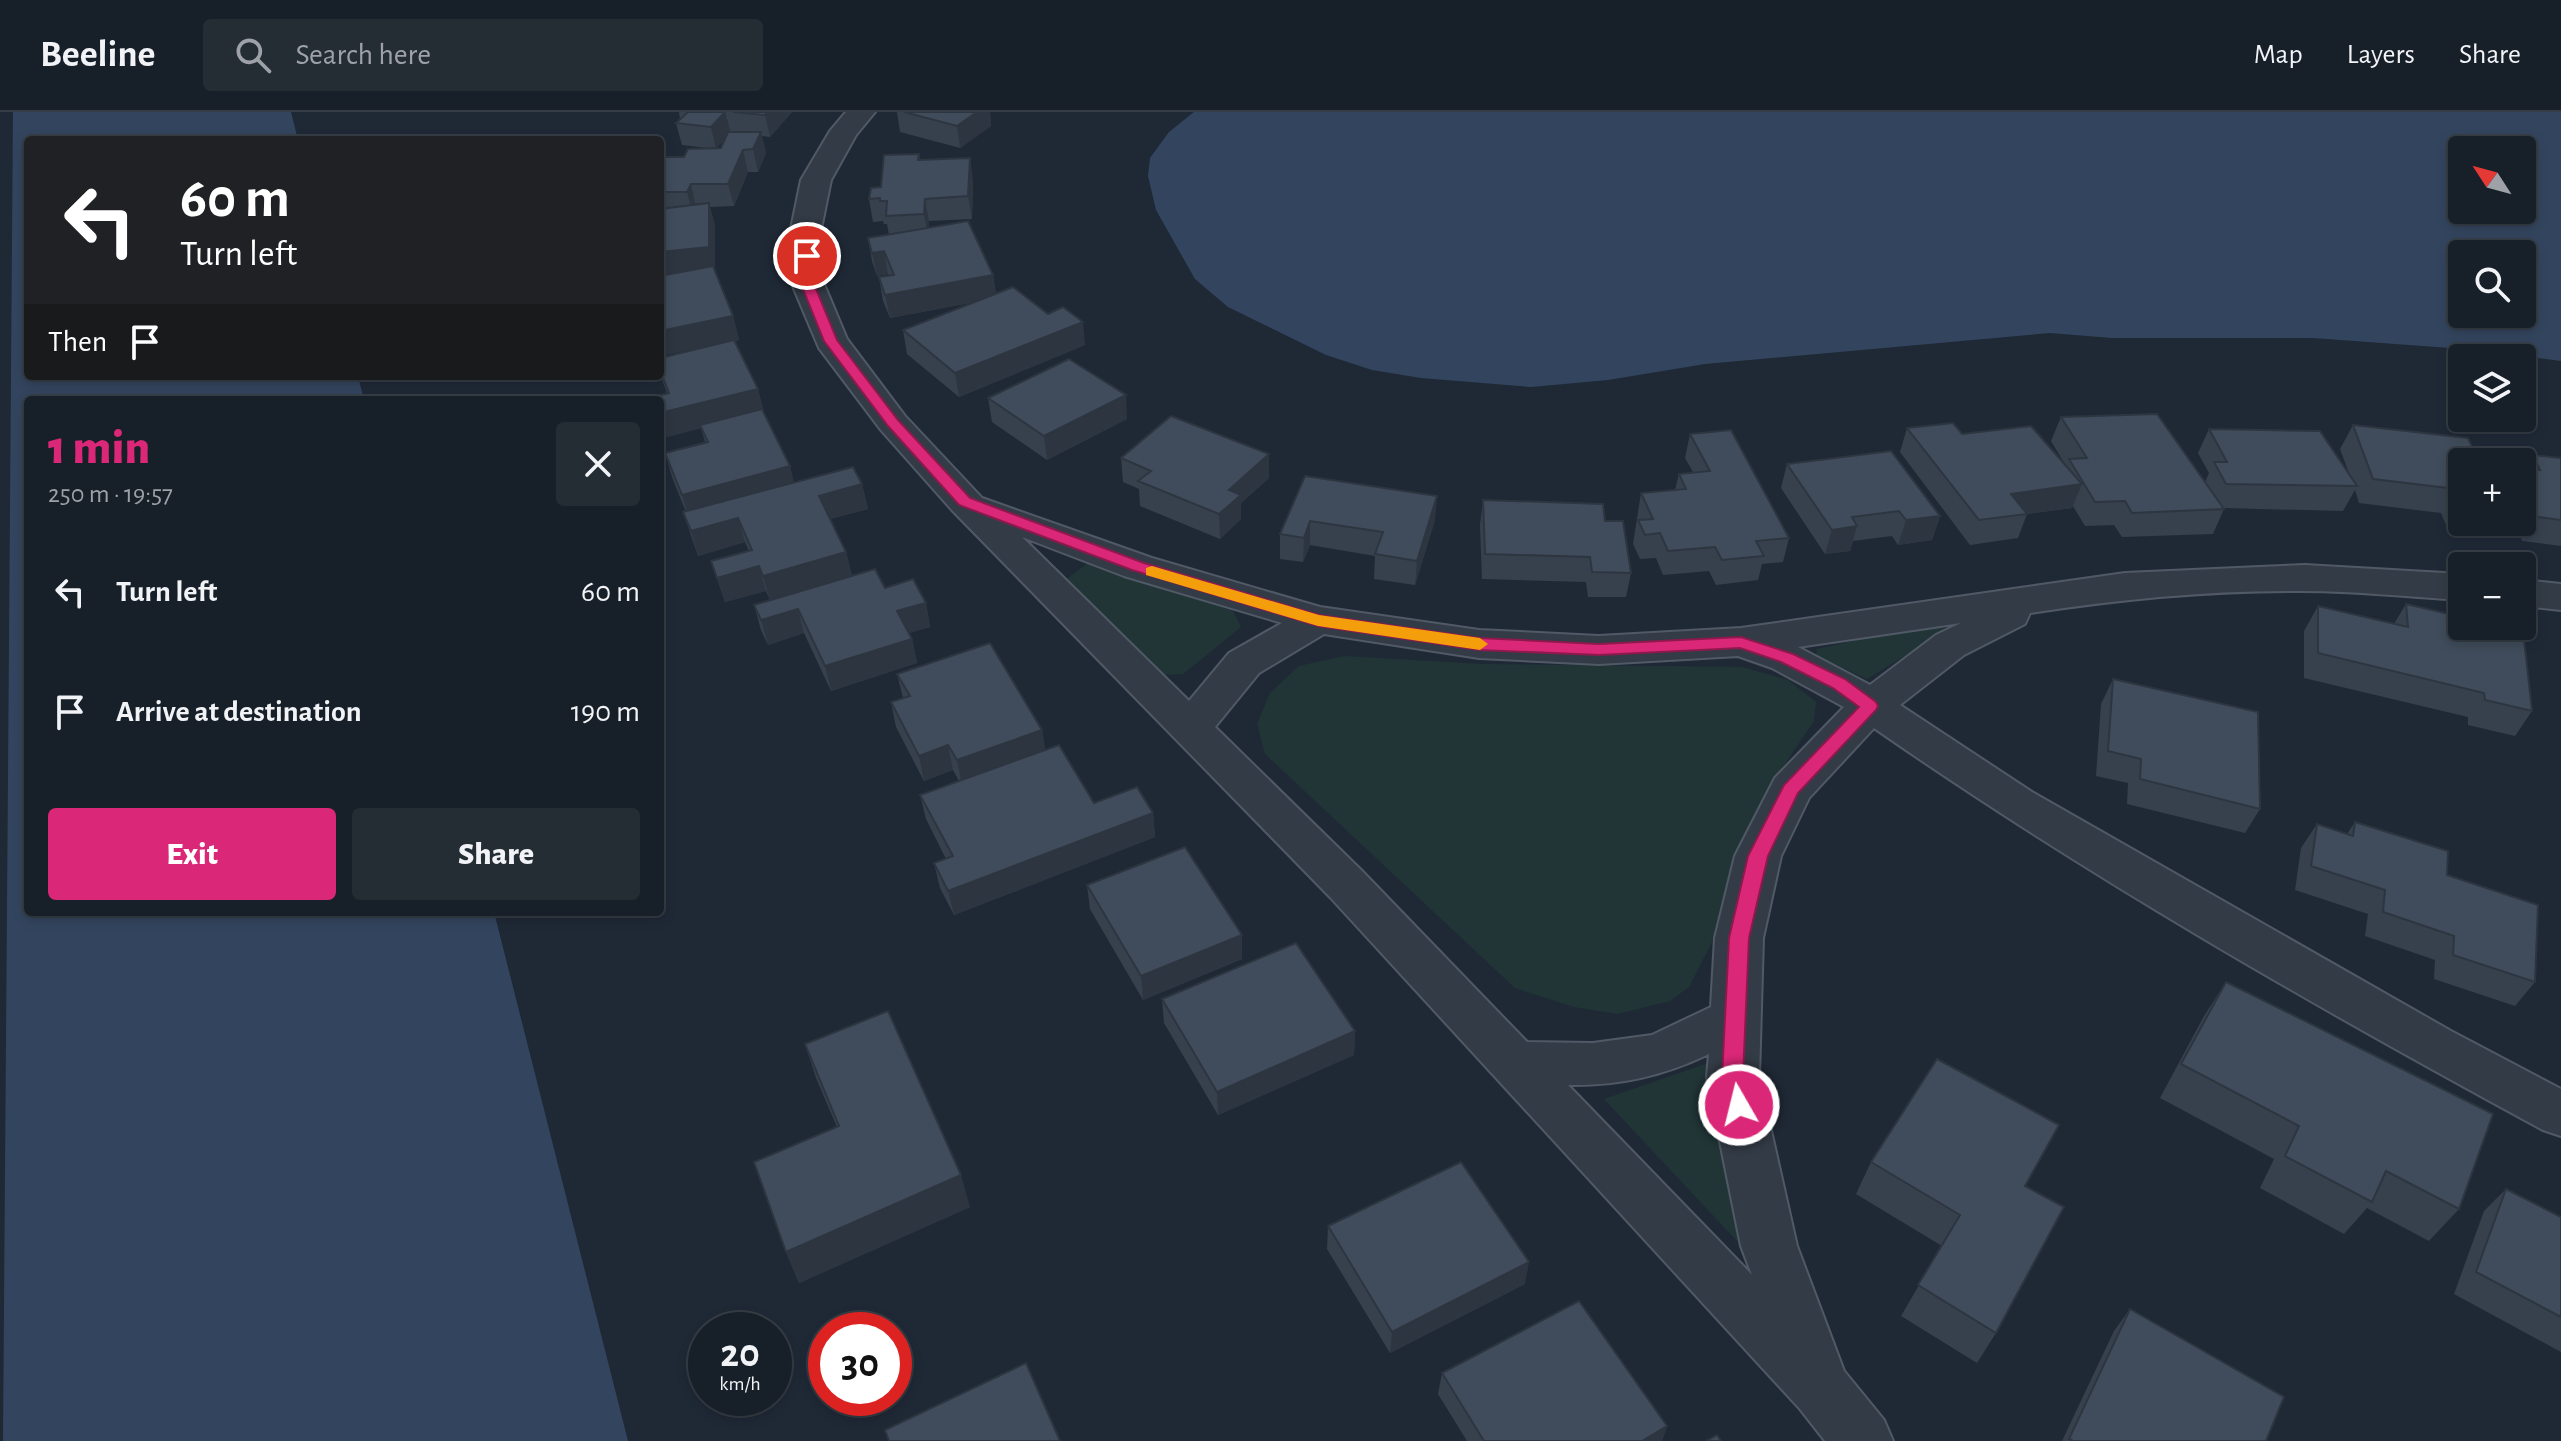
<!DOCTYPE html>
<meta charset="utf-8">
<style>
:root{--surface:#171f28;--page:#242c34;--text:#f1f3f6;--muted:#9ea2a8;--line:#363d45;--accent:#db2777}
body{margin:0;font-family:"Alegreya Sans",sans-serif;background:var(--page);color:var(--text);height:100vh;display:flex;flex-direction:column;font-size:30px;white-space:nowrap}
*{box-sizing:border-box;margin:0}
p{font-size:26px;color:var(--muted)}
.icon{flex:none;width:44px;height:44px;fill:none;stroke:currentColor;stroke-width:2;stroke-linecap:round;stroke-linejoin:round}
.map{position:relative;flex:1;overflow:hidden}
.panel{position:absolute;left:24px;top:284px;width:640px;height:520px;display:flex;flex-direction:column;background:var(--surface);border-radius:8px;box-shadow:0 4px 12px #0003,0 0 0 2px var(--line)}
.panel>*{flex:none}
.banner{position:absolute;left:24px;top:24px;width:640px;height:244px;border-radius:8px;box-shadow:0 4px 12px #0003,0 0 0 2px var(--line);background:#202124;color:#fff;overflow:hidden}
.needle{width:52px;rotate:306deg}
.controls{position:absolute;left:2448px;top:24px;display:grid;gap:16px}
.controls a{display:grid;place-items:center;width:88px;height:88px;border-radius:8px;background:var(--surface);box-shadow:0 4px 12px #0003,0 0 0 2px var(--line);font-size:40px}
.speed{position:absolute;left:688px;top:1200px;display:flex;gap:16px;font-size:40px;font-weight:700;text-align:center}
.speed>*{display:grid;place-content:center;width:104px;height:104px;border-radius:50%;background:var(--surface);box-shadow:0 4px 12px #0003,0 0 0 2px var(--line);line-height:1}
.speed small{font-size:20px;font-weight:400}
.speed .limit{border:12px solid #d22;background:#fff;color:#111}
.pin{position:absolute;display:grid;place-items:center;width:68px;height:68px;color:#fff;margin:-34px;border:4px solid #fff;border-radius:50%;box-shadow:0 2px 8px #0007}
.me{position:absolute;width:88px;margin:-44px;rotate:352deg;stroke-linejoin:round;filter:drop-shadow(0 0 6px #0008)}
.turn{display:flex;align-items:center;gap:28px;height:168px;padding:0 24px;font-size:36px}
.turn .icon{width:104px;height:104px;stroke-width:2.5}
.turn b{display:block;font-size:56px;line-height:68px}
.then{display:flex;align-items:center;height:76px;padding:0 24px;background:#0003;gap:16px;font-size:30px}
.round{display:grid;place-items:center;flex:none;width:84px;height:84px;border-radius:8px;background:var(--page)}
.headline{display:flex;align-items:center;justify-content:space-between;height:136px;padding:0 24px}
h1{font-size:48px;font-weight:800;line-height:60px;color:var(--accent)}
.cta{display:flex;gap:16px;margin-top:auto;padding:16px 24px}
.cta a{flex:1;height:92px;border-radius:8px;background:var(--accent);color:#fff;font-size:32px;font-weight:800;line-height:92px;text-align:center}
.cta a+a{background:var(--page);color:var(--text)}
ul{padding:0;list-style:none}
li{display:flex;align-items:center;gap:24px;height:120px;padding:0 24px}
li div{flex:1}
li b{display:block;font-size:30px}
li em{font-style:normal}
header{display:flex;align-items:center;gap:48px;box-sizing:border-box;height:112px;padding:0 40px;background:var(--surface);border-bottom:2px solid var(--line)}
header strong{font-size:38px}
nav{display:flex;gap:44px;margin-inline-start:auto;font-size:28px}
.search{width:560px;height:72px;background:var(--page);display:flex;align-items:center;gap:20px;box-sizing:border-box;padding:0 28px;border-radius:8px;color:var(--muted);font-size:30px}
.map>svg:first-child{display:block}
.green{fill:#213537}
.water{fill:#33455e;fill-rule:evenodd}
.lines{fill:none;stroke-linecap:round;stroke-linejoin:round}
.street-casing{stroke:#505965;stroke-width:4}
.street{fill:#333b46;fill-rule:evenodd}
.wall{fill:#37414e;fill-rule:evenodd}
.shaded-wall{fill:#2d3540}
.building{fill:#404c5b;stroke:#2d3540;stroke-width:2}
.route{fill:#db2777;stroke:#8e194d;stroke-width:2}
.slow{fill:#f59e0b}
</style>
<header>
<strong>Beeline</strong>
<div class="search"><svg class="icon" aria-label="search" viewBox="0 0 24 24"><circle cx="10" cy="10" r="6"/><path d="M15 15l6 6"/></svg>Search here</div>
<nav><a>Map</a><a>Layers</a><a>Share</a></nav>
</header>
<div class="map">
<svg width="2561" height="1329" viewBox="0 0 2561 1329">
<rect width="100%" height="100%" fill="#1f2936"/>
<!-- green -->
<g class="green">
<polygon points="1089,450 1233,499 1241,515 1183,562 1160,563 1063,470"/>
<polygon points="1935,511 1946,519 1867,567 1816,544 1817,537"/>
<polygon points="1344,544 1482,552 1742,555 1788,568 1816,590 1814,609 1766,680 1712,830 1689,875 1670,889 1618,902 1574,895 1515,876 1265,642 1257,612 1270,581 1299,554"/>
<polygon points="1717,948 1759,1126 1737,1129 1604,987"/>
</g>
<!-- water -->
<g class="water">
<polygon points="13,0 291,0 298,28 28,28 28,264 358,264 364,288 28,288 28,800 494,800 628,1329 3,1329"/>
<path d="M1194,0H2561V249L2478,238L2313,226H2112L2050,221L1705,252L1608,268L1531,275L1421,266L1372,258L1326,243L1228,195L1195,167L1156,98L1148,64L1150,46L1169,20ZM2462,38H2522V98H2462ZM2462,142H2522V202H2462Z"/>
</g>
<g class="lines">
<defs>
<g id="street">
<path d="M846,0H875L856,23L831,68L821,117L824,172L847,227L905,304L982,386L1152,446L1320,495L1479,518L1599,524L1741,516L2125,461L2305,453L2462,462V488C2409,485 2356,479 2303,479C2211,478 2121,487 2030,501L2025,512L1964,543L1900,593L2032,680L2451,919L2561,977V1024L2543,1018C2314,894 2087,764 1874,616L1809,686L1781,744L1763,826L1759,965L1797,1134L1844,1259L1884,1308L1893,1329H1825L1800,1297L1330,785L952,398L881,318L819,236L792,172L791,117L801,68L830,19ZM1022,425L1124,464L1282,511L1229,541L1189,589ZM1961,511L1936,523L1870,573L1798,535ZM1324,522L1479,546L1599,552L1738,544L1772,556L1844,595L1775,666L1735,744L1715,826L1711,895L1652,923L1593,931L1527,930L1362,759L1215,615L1259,561ZM1709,942L1707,965L1741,1134L1752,1163L1568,973C1619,974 1663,964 1709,942Z"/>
<polygon points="2522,468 2561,472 2561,498 2522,494"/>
</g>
</defs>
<!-- street casing -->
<use href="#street" class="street-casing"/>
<!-- street -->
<use href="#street" class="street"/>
</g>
<!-- wall -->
<g class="wall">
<path d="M679,0H792L770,25L762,24L766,41L758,60H748L734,94L710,95L715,114V158L733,204L739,228L734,229L758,277L763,299L794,371L862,372L868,397L830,407L846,440L852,464L926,491L930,515L909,521L912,527L917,551L831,579L804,521L768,533L761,518L754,493L770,488L766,479L725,490L711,449L749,439L745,430L698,444L683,400H686L672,365L665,341L705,330L701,316L667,281L660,262V246L706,234L660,164V45H684L715,37L682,33L676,11L680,7ZM725,27L721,36H716Z"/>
<polygon points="897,0 990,0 991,14 960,36 900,20"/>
<polygon points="919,42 920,48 973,68 972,107 929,109 928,116 993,163 996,182 1085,233 959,285 907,242 903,218 975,190 890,206 883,189 879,165 889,164 888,162 877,164 872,149 868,126 889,123 887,112 884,112 883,109 873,110 869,87"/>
<polygon points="988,286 1127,307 1047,348 992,310"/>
<polygon points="2061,305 2205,370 2209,361 2198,341 2209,317 2350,364 2340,337 2353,313 2462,350 2462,410 2496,410 2487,424 2449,420 2441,401 2359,391 2355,378 2343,399 2223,396 2224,397 2213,422 2122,425 2114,413 2085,414 2073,394 2072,396 2027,402 2018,426 1970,433 1900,340 1907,316 1962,322 2066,354 2051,329"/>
<polygon points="1690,322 1789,426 1783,450 1762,452 1758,468 1716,473 1709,459 1663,463 1656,446 1640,447 1633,432 1641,381 1675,378 1679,362 1693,360 1685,346"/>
<polygon points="2533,343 2561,346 2561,434 2522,429 2514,410 2522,410 2522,356 2525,356"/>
<polygon points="1121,346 1269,366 1241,391 1241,407 1220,427 1140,394 1139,377 1123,370"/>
<polygon points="1787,352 1940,404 1932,428 1898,433 1892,424 1853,429 1850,439 1825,442 1781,376"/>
<polygon points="1305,364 1435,408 1415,473 1374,467 1375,444 1310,433 1303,450 1280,447 1280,422"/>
<polygon points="1483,388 1605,409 1631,461 1626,485 1588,485 1586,470 1482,467 1480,413"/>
<polygon points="2406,492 2532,599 2515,624 2468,613 2468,605 2304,566 2304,519 2318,494 2394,512"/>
<polygon points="897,562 1042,618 1045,638 1094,691 1153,701 1155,725 954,803 940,776 934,751 946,747 926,707 920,683 959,669 953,658 924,669 896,615 891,590 903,586"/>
<polygon points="2113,567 2260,697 2245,721 2127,692 2128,671 2096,664 2101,592"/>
<polygon points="2355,710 2447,763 2535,870 2515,894 2434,867 2435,848 2365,824 2368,802 2295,778 2301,736 2317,712 2347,722"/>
<polygon points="1087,773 1242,847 1143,888 1090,797"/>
<polygon points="2226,870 2459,1097 2429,1129 2367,1096 2344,1122 2260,1076 2274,1047 2160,986 2204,904"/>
<polygon points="1162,887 1355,919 1354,943 1218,1003 1164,911"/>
<polygon points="805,932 970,1095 799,1171 786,1140 837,1015 816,966"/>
<polygon points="1871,1050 2025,1074 1996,1221 1977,1251 1901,1204 1942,1134 1856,1082"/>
<polygon points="2506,1077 2561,1105 2561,1240 2454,1182 2484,1099"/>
<polygon points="1328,1114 1525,1172 1390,1241 1327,1137"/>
<polygon points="2130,1197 2266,1329 2062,1329 2114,1219"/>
<polygon points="1442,1261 1667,1314 1662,1329 1467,1329 1438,1282"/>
</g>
<!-- shaded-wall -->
<g class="shaded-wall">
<polygon points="725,0 731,21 716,37 711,15"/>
<polygon points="768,0 792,0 770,25 765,3"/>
<polygon points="969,0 990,0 991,14 960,36 957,14"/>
<polygon points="761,20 766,41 758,60 753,37"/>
<polygon points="743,38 748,60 734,94 728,72"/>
<polygon points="970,46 973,68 972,107 968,84"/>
<polygon points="691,72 696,95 693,102 687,80"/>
<polygon points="925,87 929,109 928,125 924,102"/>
<polygon points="709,91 715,114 715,158 660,164 660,140"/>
<polygon points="884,139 888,162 877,164 872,141"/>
<polygon points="993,163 996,186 890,206 885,183"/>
<polygon points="733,204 739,228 660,244 660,219"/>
<polygon points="1083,210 1085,233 959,285 955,261"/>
<polygon points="758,277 764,300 660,327 660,301"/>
<polygon points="1126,283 1127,307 1047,348 1044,324"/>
<polygon points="1269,342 1269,366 1241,391 1241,407 1220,427 1219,402 1229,378"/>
<polygon points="790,354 796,378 689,408 682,383"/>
<polygon points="862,372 868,397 825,408 819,384"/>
<polygon points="2082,372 2072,396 2002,405 2011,382"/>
<polygon points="1437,384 1435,408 1415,473 1417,449"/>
<polygon points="1940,404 1932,428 1898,433 1906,408"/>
<polygon points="738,406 745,430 698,444 691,419"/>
<polygon points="1310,409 1310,433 1303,450 1304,426"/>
<polygon points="1857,414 1850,439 1825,442 1832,418"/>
<polygon points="846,440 852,465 770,489 763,464"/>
<polygon points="759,454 766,479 725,490 717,466"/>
<polygon points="926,491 930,515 902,523 897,499"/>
<polygon points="798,497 804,521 768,533 761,508"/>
<polygon points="912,527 917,551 831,579 825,554"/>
<polygon points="1042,618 1046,642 962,673 957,648"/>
<polygon points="948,633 953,658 924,669 919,644"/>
<polygon points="1153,701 1155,725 954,803 948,779"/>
<polygon points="1242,823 1242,847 1143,888 1141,864"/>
<polygon points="1355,919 1354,943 1218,1003 1217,980"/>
<polygon points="961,1063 970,1095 799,1171 786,1140"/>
<polygon points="1529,1150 1525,1172 1390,1241 1392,1220"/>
<polygon points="1667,1314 1662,1329 1642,1329"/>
</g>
<!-- building -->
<g class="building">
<polygon points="688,0 725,0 711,15 676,11"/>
<polygon points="733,0 768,0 765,3"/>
<polygon points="904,0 977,0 957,14"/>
<polygon points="728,20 761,20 753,37 743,38 728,72 691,72 687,80 660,80 660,45 684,45 688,37 721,36"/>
<polygon points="919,42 918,48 970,46 968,84 925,87 924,102 886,104 887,89 880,89 880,86 869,87 871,76 881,75 884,43"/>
<polygon points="709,91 709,135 660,140 660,97"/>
<polygon points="968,109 993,163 885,183 879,165 894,163 884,139 872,141 868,126"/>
<polygon points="713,154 733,204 660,219 660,164"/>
<polygon points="1013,175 1048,202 1063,195 1083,210 955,261 903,218"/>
<polygon points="734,228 758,277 660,301 660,288 641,288 669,281 660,258 660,246"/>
<polygon points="1069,247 1126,283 1044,324 988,286"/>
<polygon points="762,297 790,354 682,383 665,341 708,330 700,313"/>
<polygon points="2157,302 2224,397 2132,401 2125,389 2095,390 2069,347 2087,346 2061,305"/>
<polygon points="1171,304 1269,342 1229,378 1241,383 1219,402 1138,369 1151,359 1121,346"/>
<polygon points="1953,311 1962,322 2031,314 2082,372 2011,382 2027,402 1979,408 1907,316"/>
<polygon points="2353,313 2468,326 2479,350 2462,350 2462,391 2456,377 2373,367"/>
<polygon points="2209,317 2320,319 2357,374 2226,372 2214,350 2227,350"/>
<polygon points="1731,318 1789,426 1756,429 1764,444 1722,448 1715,435 1668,439 1660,421 1645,423 1638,408 1653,407 1641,381 1686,377 1679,362 1710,359 1690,322"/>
<polygon points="1891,339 1940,404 1906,408 1899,399 1852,405 1857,414 1832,418 1787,352"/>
<polygon points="2533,343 2561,346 2561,408 2538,405 2522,370 2522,356 2540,358"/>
<polygon points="853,355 862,372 819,384 846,440 763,464 759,454 717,466 711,449 752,438 738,406 691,419 683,400"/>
<polygon points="1305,364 1437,384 1417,449 1375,442 1383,420 1310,409 1304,426 1280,422"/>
<polygon points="1483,388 1603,392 1605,409 1623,409 1631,461 1592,460 1590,445 1485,442"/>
<polygon points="875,457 885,476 913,467 926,491 897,499 912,527 825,554 798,497 761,508 754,493"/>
<polygon points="2406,492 2462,505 2462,514 2503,514 2523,518 2532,599 2485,588 2484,581 2318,541 2318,494 2408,515"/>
<polygon points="990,531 1042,618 957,648 948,633 919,644 891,590 910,584 897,562"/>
<polygon points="2113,567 2258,600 2260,697 2140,667 2141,647 2108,639"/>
<polygon points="1059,633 1094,691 1137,675 1153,701 948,779 934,751 953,744 920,683"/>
<polygon points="2355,710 2448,739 2447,763 2538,793 2535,870 2453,843 2454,824 2383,800 2385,778 2311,754 2317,712 2353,724"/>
<polygon points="1185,735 1242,823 1141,864 1087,773"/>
<polygon points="1296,831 1355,919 1217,980 1162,887"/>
<polygon points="2226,870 2493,1002 2459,1097 2386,1059 2372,1090 2285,1044 2299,1014 2181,952"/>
<polygon points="888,899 961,1063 786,1140 754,1050 839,1014 805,932"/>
<polygon points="1937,947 2059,1013 2025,1074 2064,1095 1996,1221 1918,1173 1960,1103 1871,1050"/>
<polygon points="1461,1050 1529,1150 1392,1220 1328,1114"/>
<polygon points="2506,1077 2561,1105 2561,1205 2476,1160"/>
<polygon points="1579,1189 1667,1314 1642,1329 1484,1329 1442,1261"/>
<polygon points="2130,1197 2284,1285 2266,1329 2073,1329 2069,1327"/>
<polygon points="1026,1251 1060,1329 889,1329 885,1318"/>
<polygon points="1717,1323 1721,1329 1706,1329"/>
</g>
<!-- route -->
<polygon class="route" points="807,141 813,144 814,172 837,228 898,308 970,386 1144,451 1319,503 1479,526 1599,532 1741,525 1793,542 1845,567 1876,590 1878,594 1876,598 1798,681 1768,744 1749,826 1743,965 1749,993 1746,999 1739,1002 1731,999 1722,965 1729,826 1748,744 1784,673 1859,595 1833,576 1781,550 1740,536 1599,543 1479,538 1318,514 1132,458 959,393 888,314 824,229 801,172 800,144"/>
<!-- slow -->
<polygon class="slow" points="1152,454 1319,503 1480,526 1488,532 1480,538 1318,514 1146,463 1146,456"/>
</svg>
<div class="controls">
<a><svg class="needle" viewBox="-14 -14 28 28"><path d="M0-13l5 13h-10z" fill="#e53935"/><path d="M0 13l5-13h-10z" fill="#9ea2a8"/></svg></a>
<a><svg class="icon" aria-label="search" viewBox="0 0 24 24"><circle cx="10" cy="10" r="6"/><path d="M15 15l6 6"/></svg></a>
<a><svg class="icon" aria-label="layers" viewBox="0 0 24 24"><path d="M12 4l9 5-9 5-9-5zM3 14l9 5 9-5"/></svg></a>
<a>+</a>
<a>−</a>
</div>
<div class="speed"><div>20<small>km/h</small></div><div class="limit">30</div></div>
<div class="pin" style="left:807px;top:144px;background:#d93025"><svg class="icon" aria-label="arrive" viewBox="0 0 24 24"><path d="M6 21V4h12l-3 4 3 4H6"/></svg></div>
<svg class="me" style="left:1739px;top:993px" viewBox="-20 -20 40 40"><circle r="17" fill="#db2777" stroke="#fff" stroke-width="3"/><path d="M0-11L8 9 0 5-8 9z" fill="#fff"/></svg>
<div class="banner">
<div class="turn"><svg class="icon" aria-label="left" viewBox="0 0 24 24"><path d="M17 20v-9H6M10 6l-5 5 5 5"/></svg><div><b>60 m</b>Turn left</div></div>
<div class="then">Then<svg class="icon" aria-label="arrive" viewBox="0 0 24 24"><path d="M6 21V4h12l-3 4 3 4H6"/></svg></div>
</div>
<section class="panel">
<div class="headline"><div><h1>1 min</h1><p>250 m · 19:57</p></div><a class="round"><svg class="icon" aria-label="close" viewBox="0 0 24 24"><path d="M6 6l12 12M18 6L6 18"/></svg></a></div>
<ul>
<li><svg class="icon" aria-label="left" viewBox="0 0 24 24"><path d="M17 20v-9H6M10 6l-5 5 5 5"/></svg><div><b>Turn left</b></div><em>60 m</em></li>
<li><svg class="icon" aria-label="arrive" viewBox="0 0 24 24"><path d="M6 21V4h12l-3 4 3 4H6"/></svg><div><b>Arrive at destination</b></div><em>190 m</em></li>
</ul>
<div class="cta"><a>Exit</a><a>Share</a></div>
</section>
</div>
